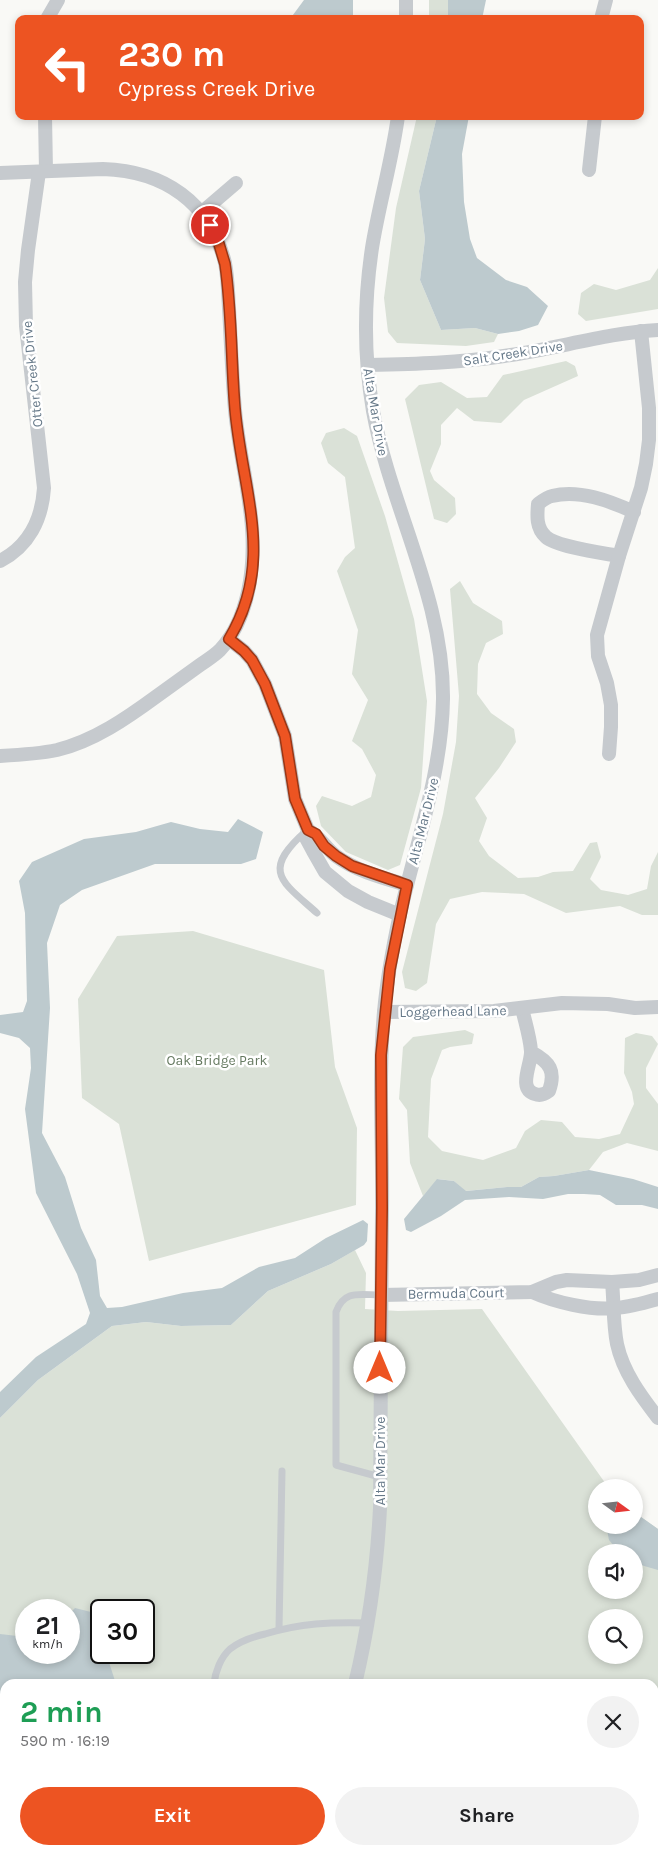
<!DOCTYPE html>
<meta charset="utf-8">
<style>
:root{--surface:#fff;--page:#f2f2f2;--text:#202124;--muted:#757577;--accent:#ed5422}
body{margin:0;font-family:Karla,sans-serif;background:var(--page);color:var(--text);height:100vh;display:flex;flex-direction:column;font-size:19px;white-space:nowrap}
*{box-sizing:border-box;margin:0}
p{font-size:16px;color:var(--muted)}
.icon{flex:none;width:28px;height:28px;fill:none;stroke:currentColor;stroke-width:2;stroke-linecap:round;stroke-linejoin:round}
.map{position:relative;flex:1;overflow:hidden}
.details{position:absolute;left:0px;top:1679px;width:659px;height:176px;display:flex;flex-direction:column;background:var(--surface);border-radius:15px 15px 0 0;box-shadow:0 2px 8px #0003}
.details>*{flex:none}
.top-card{position:absolute;left:15px;top:15px;width:629px;height:105px;border-radius:10px;box-shadow:0 2px 8px #0003;background:#ed5422;color:#fff;overflow:hidden}
.needle{width:32px;rotate:105deg}
.controls{position:absolute;left:588px;top:1479px;display:grid;gap:10px}
.controls a{display:grid;place-items:center;width:55px;height:55px;border-radius:50%;background:var(--surface);box-shadow:0 2px 8px #0003;font-size:25px}
.speed{position:absolute;left:15px;top:1599px;display:flex;gap:10px;font-size:25px;font-weight:700;text-align:center}
.speed>*{display:grid;place-content:center;width:65px;height:65px;border-radius:50%;background:var(--surface);box-shadow:0 2px 8px #0003;line-height:1}
.speed small{font-size:12px;font-weight:400}
.speed .limit{border:2px solid #111;border-radius:8px;background:#fff;color:#111}
.pin{position:absolute;display:grid;place-items:center;width:42px;height:42px;color:#fff;margin:-21px;border:2px solid #fff;border-radius:50%;box-shadow:0 1px 5px #0007}
.me{position:absolute;width:55px;margin:-28px;rotate:0deg;stroke-linejoin:round;filter:drop-shadow(0 0 4px #0008)}
.turn{display:flex;align-items:center;gap:18px;height:105px;padding:0 20px;font-size:22px}
.turn .icon{width:65px;height:65px;stroke-width:2.5}
.turn b{display:block;font-size:35px;line-height:42px}
.round{display:grid;place-items:center;flex:none;width:52px;height:52px;border-radius:26px;background:var(--page)}
.overview{display:flex;align-items:center;justify-content:space-between;height:85px;padding:0 20px}
h1{font-size:30px;font-weight:700;line-height:38px;color:#1e9e55}
.cta{display:flex;gap:10px;margin-top:auto;padding:10px 20px}
.cta a{flex:1;height:58px;border-radius:30px;background:var(--accent);color:#fff;font-size:20px;font-weight:700;line-height:58px;text-align:center}
.cta a+a{background:var(--page);color:var(--text)}
.map>svg:first-child{display:block}
.green{fill:#dae1d7;fill-rule:evenodd}
.water{fill:#bdcace}
.lines{fill:none;stroke-linecap:round;stroke-linejoin:round}
.lane{stroke:#c6cace;stroke-width:7}
.street{stroke:#c6cace;stroke-width:14}
.route-casing{stroke:#9a3716;stroke-width:12}
.route{stroke:#ed5422;stroke-width:9}
.labels{text-anchor:middle;stroke-width:5;stroke-linejoin:round;paint-order:stroke}
.street-label{font-size:14px;fill:#667989;stroke:#fff}
.park-label{font-size:14px;fill:#667a61;stroke:#fff}
</style>
<div class="map">
<svg width="658" height="1854" viewBox="0 0 658 1854">
<rect width="100%" height="100%" fill="#f9f9f6"/>
<!-- green -->
<g class="green">
<rect x="429" y="0" width="19" height="19"/>
<polygon points="417,116 437,116 419,191 425,239 420,280 441,330 475,328 498,334 494,342 466,346 397,343 388,332 384,298 396,208"/>
<polygon points="658,268 658,309 586,321 578,314 581,293 594,284 616,290 650,280"/>
<polygon points="566,361 575,366 578,376 524,400 501,423 474,421 457,408 441,425 441,444 430,471 434,480 455,498 456,514 447,523 434,519 405,399 419,385 441,382 467,398 487,397 503,375"/>
<polygon points="344,428 357,436 385,516 414,619 427,701 421,788 400,865 388,870 346,852 321,826 316,806 322,796 352,806 371,797 376,775 362,749 352,741 368,700 352,674 358,630 337,571 345,557 355,548 345,477 328,463 321,443 326,433"/>
<polygon points="460,581 473,603 502,621 503,634 486,643 478,664 477,694 491,713 514,729 516,742 499,768 475,798 487,818 479,841 489,856 518,878 538,877 553,872 573,871 590,843 597,842 601,857 590,879 601,890 628,895 647,889 651,866 658,852 658,915 642,915 620,906 566,913 524,894 482,892 450,899 436,924 427,983 416,991 405,988 402,972 443,814 456,742 459,696 450,589"/>
<polygon points="193,931 324,970 335,1067 357,1128 356,1205 149,1261 119,1124 82,1098 78,999 117,936"/>
<polygon points="465,1030 474,1034 472,1044 450,1047 442,1050 431,1079 428,1137 442,1151 483,1160 516,1148 525,1131 541,1120 562,1122 575,1137 599,1139 620,1134 634,1104 632,1092 624,1073 625,1038 636,1033 652,1036 658,1044 646,1068 646,1088 658,1104 658,1151 627,1143 603,1152 589,1170 554,1176 539,1177 521,1187 507,1187 465,1191 454,1181 438,1179 423,1196 410,1163 407,1110 399,1099 403,1047 413,1037"/>
<path d="M355,1250L366,1273L365,1309L398,1311L482,1309L608,1487L596,1488V1525H634V1512L658,1529V1854H239L231,1852L210,1854H0V1418L38,1380L112,1326L146,1322L181,1326L231,1325L268,1291L331,1264ZM596,1552H634V1590H596ZM26,1610H69V1652H26ZM101,1610H144V1652H101ZM596,1618H634V1655H596ZM5,1684H654V1850H5Z"/>
</g>
<!-- water -->
<g class="water">
<polygon points="304,0 353,0 353,19 290,19"/>
<polygon points="448,0 486,0 482,19 448,19"/>
<polygon points="437,116 469,116 462,154 464,202 470,239 477,258 506,280 527,287 548,306 538,325 519,331 498,334 475,328 441,330 420,280 425,239 419,191"/>
<polygon points="238,819 263,832 256,859 241,864 155,864 82,890 60,905 47,943 50,1008 42,1133 65,1177 81,1228 96,1260 100,1296 107,1308 122,1307 183,1293 222,1288 259,1267 295,1258 326,1238 363,1220 368,1224 367,1241 364,1245 331,1264 268,1291 231,1325 181,1326 146,1322 112,1326 38,1380 0,1418 0,1392 36,1357 86,1324 90,1313 77,1274 36,1193 25,1109 31,1068 30,1048 19,1038 0,1033 0,1015 23,1012 27,1001 25,913 19,881 32,862 84,839 136,832 171,822 200,829 228,832"/>
<polygon points="589,1170 633,1179 658,1187 658,1209 642,1205 616,1205 600,1195 584,1194 568,1194 543,1199 509,1197 465,1200 441,1216 411,1232 406,1230 404,1219 437,1179 454,1181 466,1191 507,1187 521,1187 539,1177 554,1176"/>
<polygon points="634,1512 658,1529 658,1570 634,1563 634,1552 619,1552 609,1540 606,1525 634,1525"/>
<polygon points="75,1608 91,1612 95,1634 101,1640 101,1652 106,1653 116,1684 5,1684 5,1801 0,1806 0,1634 26,1637 26,1652 69,1652 69,1614"/>
</g>
<g class="lines">
<!-- lane -->
<g class="lane">
<path d="M306,831C261,871 281,881 317,913"/>
<path d="M380,1477L336,1465V1312C344,1289 360,1295 381,1295"/>
<polyline points="279,1629 282,1471"/>
<path d="M214,1684C215,1672 221,1657 230,1649C240,1641 252,1637 265,1634C301,1623 330,1622 368,1623"/>
</g>
<!-- street -->
<g class="street">
<polyline points="406,0 406,19"/>
<polyline points="47,19 58,0"/>
<polyline points="601,19 606,0"/>
<polyline points="45,116 46,171"/>
<polyline points="589,170 595,116"/>
<path d="M0,173L103,169C164,171 210,202 225,263C228,278 228,293 229,308C231,342 232,376 235,410C241,474 262,527 248,592C243,614 235,634 220,650C214,656 207,660 200,665C186,675 171,686 157,696C127,718 94,741 57,750C38,754 19,755 0,756"/>
<polyline points="201,213 236,183"/>
<path d="M368,365C414,364 459,363 504,356C556,349 606,333 658,330"/>
<path d="M619,556C603,553 557,547 546,537C536,528 537,516 538,504C542,501 547,497 552,496C579,489 610,501 634,512"/>
<path d="M0,561C29,546 42,519 44,488L26,326L25,282L28,250L39,172"/>
<polyline points="229,639 244,651 252,660 265,684 285,736 295,799 308,830 306,838 313,851 325,872 348,891 368,902 400,915"/>
<polyline points="609,754 611,727 611,705 607,683 598,656 597,635 619,556 641,488 646,464 649,440 649,408 641,331"/>
<path d="M308,830C319,835 325,848 336,856C356,871 383,878 407,885"/>
<path d="M522,1008C525,1022 530,1037 531,1051C532,1063 517,1089 535,1094C540,1096 545,1094 549,1091C556,1071 550,1062 531,1052"/>
<polyline points="384,1012 494,1011 562,1003 608,1004 635,1008 658,1007"/>
<path d="M612,1282C614,1302 613,1324 617,1344C623,1372 641,1396 658,1418"/>
<path d="M532,1292C554,1302 591,1311 616,1308C630,1307 644,1303 658,1299"/>
<polyline points="381,1295 532,1292 556,1282 567,1280 612,1282 639,1280 658,1275"/>
<path d="M355,1684C369,1626 377,1568 380,1508C380,1409 382,1310 382,1210C383,1144 378,1078 384,1012C387,979 393,946 400,914C416,843 442,773 443,699C444,598 391,509 373,411C364,358 364,301 372,248C379,204 392,161 398,116"/>
<polyline points="285,1854 287,1850"/>
</g>
</g>
<g class="lines">
<defs>
<path id="route" d="M210,225L219,244L225,264C232,312 231,361 235,409C242,491 276,561 229,639L244,651L252,660L265,684L285,736L295,799L308,830L316,834L324,846L336,856L352,866L407,885L390,969L381,1055L382,1208L380,1368"/>
</defs>
<!-- route casing -->
<use href="#route" class="route-casing"/>
<!-- route -->
<use href="#route" class="route"/>
</g>
<g class="labels">
<!-- street labels -->
<g class="street-label">
<text transform="translate(513 353) rotate(-9)" y="5">Salt Creek Drive</text>
<text transform="translate(32 374) rotate(-96)" y="5">Otter Creek Drive</text>
<text transform="translate(376 412) rotate(80)" y="5">Alta Mar Drive</text>
<text transform="translate(423 821) rotate(-76)" y="5">Alta Mar Drive</text>
<text transform="translate(453 1011) rotate(-1)" y="5">Loggerhead Lane</text>
<text transform="translate(456 1293) rotate(-1)" y="5">Bermuda Court</text>
<text transform="translate(380 1461) rotate(-90)" y="5">Alta Mar Drive</text>
</g>
<!-- park labels -->
<g class="park-label">
<text x="217" y="1065">Oak Bridge Park</text>
</g>
</g>
</svg>
<div class="controls">
<a><svg class="needle" viewBox="-14 -14 28 28"><path d="M0-13l5 13h-10z" fill="#e53935"/><path d="M0 13l5-13h-10z" fill="#757577"/></svg></a>
<a><svg class="icon" aria-label="sound" viewBox="0 0 24 24"><path d="M4 9h4l5-4v14l-5-4H4zM17 9q2 3 0 6"/></svg></a>
<a><svg class="icon" aria-label="search" viewBox="0 0 24 24"><circle cx="10" cy="10" r="6"/><path d="M15 15l6 6"/></svg></a>
</div>
<div class="speed"><div>21<small>km/h</small></div><div class="limit">30</div></div>
<div class="pin" style="left:210px;top:225px;background:#d93025"><svg class="icon" aria-label="arrive" viewBox="0 0 24 24"><path d="M6 21V4h12l-3 4 3 4H6"/></svg></div>
<svg class="me" style="left:380px;top:1368px" viewBox="-20 -20 40 40"><circle r="19" fill="#fff"/><path d="M0-13L10 11 0 6-10 11z" fill="#ed5422"/></svg>
<div class="top-card">
<div class="turn"><svg class="icon" aria-label="left" viewBox="0 0 24 24"><path d="M17 20v-9H6M10 6l-5 5 5 5"/></svg><div><b>230 m</b>Cypress Creek Drive</div></div>
</div>
<section class="details">
<div class="overview"><div><h1>2 min</h1><p>590 m · 16:19</p></div><a class="round"><svg class="icon" aria-label="close" viewBox="0 0 24 24"><path d="M6 6l12 12M18 6L6 18"/></svg></a></div>
<div class="cta"><a>Exit</a><a>Share</a></div>
</section>
</div>
